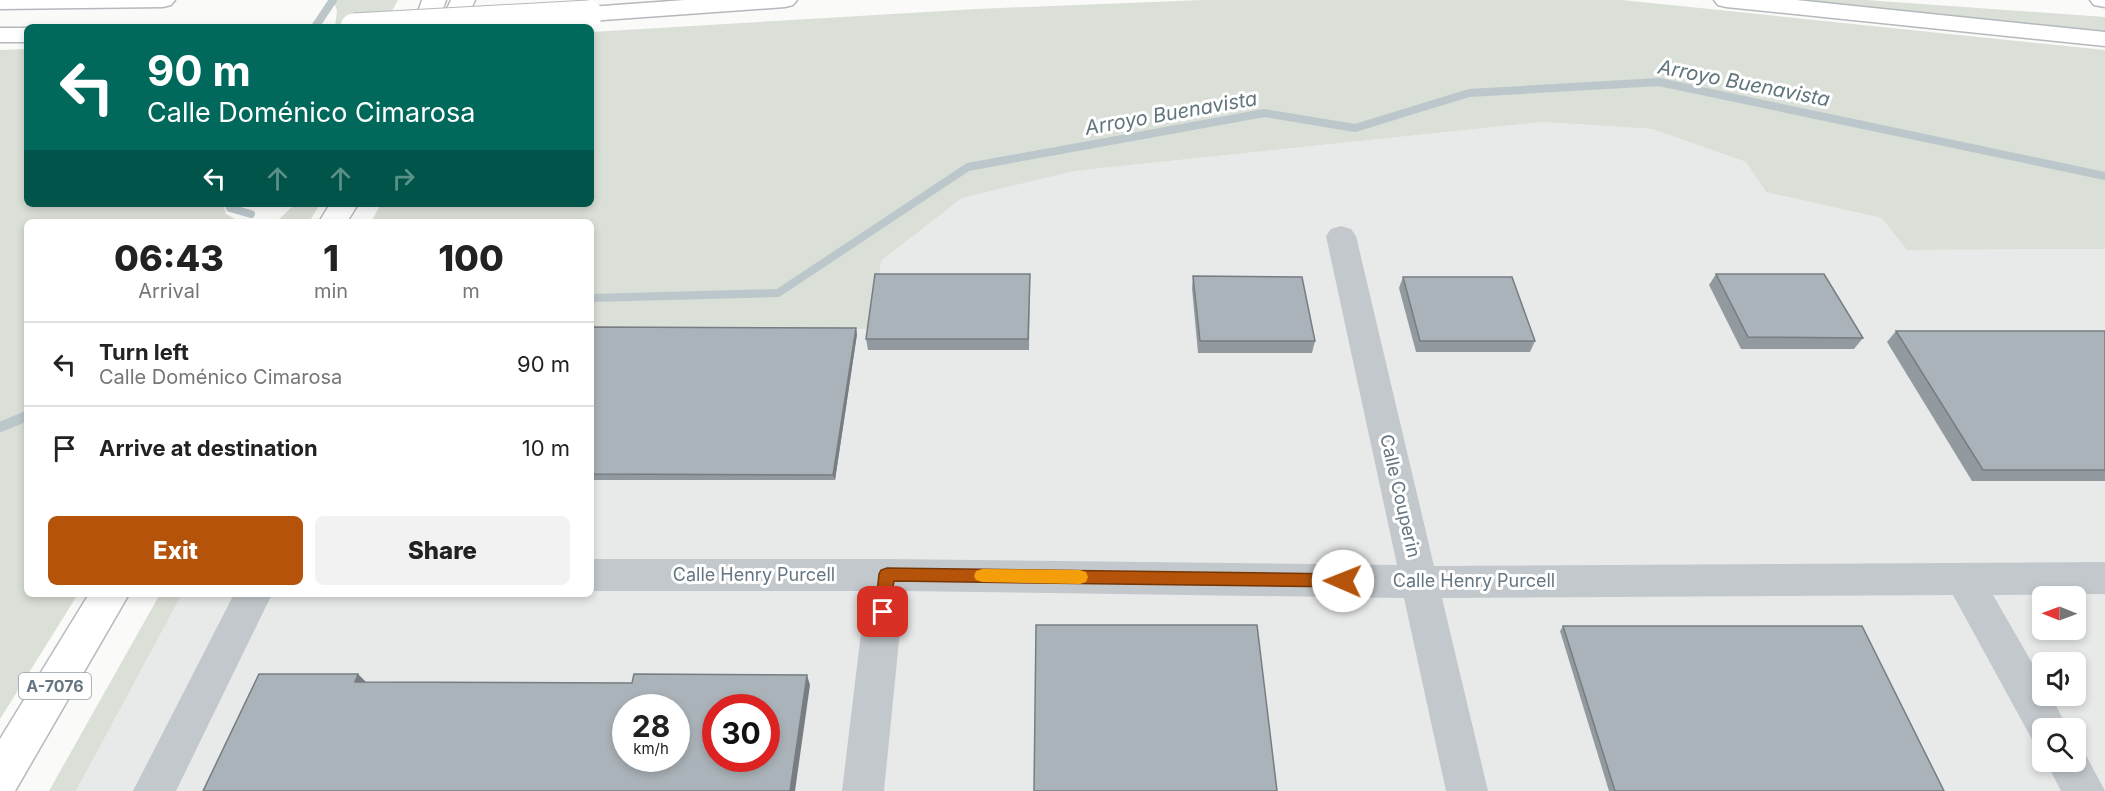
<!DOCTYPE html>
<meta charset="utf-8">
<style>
:root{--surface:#fff;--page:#f2f2f2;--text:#222;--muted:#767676;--line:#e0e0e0;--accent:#b45309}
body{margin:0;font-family:Inter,sans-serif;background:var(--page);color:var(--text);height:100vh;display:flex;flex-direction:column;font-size:22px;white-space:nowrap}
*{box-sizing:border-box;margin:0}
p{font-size:20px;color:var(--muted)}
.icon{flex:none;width:33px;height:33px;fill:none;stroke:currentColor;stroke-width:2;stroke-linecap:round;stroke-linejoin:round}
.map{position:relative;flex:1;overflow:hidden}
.sheet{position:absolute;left:24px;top:219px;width:570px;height:378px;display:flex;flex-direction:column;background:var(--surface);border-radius:9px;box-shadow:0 3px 9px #0003}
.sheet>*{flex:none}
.hud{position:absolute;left:24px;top:24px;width:570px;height:183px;border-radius:9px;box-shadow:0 3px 9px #0003;background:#00695c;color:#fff;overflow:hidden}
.needle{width:39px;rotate:271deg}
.tools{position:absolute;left:2032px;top:586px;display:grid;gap:12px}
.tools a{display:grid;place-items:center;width:54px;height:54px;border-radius:9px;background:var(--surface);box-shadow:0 3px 9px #0003;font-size:30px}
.speed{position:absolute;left:612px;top:694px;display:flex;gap:12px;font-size:30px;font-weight:700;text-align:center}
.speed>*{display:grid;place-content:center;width:78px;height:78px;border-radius:50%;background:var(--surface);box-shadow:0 3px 9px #0003;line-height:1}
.speed small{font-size:15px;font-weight:400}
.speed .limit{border:9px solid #d22;background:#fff;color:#111}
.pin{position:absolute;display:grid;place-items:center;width:51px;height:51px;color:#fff;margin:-26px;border-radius:12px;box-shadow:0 3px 9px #0006}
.me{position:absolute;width:66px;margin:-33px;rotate:271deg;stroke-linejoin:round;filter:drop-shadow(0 0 4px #0008)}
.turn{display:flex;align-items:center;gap:21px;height:126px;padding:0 24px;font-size:27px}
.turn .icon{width:78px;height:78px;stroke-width:2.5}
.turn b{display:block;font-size:42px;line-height:51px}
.lanes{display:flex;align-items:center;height:57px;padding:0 24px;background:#0003;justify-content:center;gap:30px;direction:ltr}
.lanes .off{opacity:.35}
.eta{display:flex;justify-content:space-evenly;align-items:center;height:102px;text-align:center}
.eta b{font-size:36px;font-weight:800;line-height:42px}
.primary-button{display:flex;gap:12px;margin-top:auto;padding:12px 24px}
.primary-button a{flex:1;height:69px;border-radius:9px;background:var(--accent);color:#fff;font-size:24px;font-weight:800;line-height:69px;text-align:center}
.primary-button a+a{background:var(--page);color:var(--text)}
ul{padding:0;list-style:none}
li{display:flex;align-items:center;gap:18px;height:84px;padding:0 24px;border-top:2px solid var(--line)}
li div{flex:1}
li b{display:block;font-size:22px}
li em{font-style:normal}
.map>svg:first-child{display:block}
.built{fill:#e8e9e9;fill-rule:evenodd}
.green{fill:#dadfd7}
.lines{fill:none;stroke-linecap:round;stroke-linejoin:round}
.stream-far1{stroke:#bbc7cb;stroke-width:8}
.stream{stroke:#bbc7cb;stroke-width:10}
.primary-casing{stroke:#b5babe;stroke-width:3}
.motorway-casing{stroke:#b4b9bd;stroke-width:3}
.minor{fill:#c3c8cc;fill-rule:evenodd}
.primary{fill:#fff;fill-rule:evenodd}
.motorway{fill:#fff;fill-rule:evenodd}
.motorway-bridge-casing{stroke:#b4b9bd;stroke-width:29;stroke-linecap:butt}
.motorway-bridge{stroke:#fff;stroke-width:27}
.wall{fill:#929a9f}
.shaded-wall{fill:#777d82}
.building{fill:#aab3b9;stroke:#777d82;stroke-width:1.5;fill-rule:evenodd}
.route{fill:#b45309;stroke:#753606;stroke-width:1.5}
.slow{fill:#f59e0b}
.labels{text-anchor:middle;stroke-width:6;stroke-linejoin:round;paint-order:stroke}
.shield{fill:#fff;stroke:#939fa8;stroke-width:1.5}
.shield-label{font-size:16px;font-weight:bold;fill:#657683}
.street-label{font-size:18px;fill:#657683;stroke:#fff}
.water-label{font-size:20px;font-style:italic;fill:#60757c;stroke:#fff}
</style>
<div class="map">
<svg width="2105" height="791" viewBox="0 0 2105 791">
<rect width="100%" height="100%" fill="#fafaf8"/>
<!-- built -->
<path class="built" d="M1542,122L1652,129L1746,162L1766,192L1883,218L1907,250L2105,249V791H76L182,594H591V284L881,261L962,198L1073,171ZM2043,597H2076V630H2043ZM2043,663H2076V696H2043ZM626,708H676V759H626ZM716,708H766V759H716ZM2043,729H2076V762H2043Z"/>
<!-- green -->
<g class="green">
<polygon points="333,0 398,0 383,27 335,27 337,10"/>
<polygon points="1202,0 1622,0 2105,50 2105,249 1907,250 1882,218 1766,192 1746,162 1652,129 1542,122 1074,171 962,198 881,261 871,329 591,329 591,222 371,222 381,204 591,204 591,32 977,9"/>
<polygon points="1789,0 1866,0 2105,17 2105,35"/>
<polygon points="27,49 27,204 223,204 226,214 241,222 27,222 27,594 78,594 0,719 0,50"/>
<polygon points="295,204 320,204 309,222 276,222"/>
<polygon points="160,594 182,594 76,791 49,791"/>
</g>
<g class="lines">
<!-- stream-far1 -->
<g class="stream-far1">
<polyline points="315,27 333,0"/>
<polyline points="229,204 230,208 251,214"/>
<polyline points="591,298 778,293 968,167 1264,113 1355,128 1469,93 1659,82 2105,176"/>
</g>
<!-- stream -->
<polyline class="stream" points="0,427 27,416"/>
<defs>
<g id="primary">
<polygon points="422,0 446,0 437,27 413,27"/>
<polygon points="451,0 475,0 463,27 439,27"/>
<polygon points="330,204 358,204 347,222 319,222"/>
<polygon points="89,594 129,594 15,791 0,791 0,739"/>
</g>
<g id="motorway">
<polygon points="0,0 175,0 171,5 163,7 0,9"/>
<polygon points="685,0 797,0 793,5 785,7 589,21 581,19 577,14 581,9 589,7"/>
<polygon points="1714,0 1796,0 2105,32 2105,46 1726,7 1718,5"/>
<polygon points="2090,0 2105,0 2105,7 2094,5"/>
<rect x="0" y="28" width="27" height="14"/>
</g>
</defs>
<!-- primary casing -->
<use href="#primary" class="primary-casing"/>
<!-- motorway casing -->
<use href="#motorway" class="motorway-casing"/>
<!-- minor -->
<g class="minor">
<polygon points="1341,226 1351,229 1356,236 1434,566 2105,562 2105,594 1993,595 2043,682 2043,696 2051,696 2068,729 2043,729 2043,746 2034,743 1953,595 1442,598 1488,791 1446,791 1404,598 904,591 884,791 842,791 866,591 591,591 591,559 887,559 1397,565 1326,236 1331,229"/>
<polygon points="234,594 272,594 176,791 133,791"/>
<polygon points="2076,745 2082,748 2105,791 2061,791 2046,762 2076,762"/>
</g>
<!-- primary -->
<use href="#primary" class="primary"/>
<!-- motorway -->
<use href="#motorway" class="motorway"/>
<defs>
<polyline id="motorway-bridge" points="354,27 589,14"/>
</defs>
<!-- motorway-bridge casing -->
<use href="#motorway-bridge" class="motorway-bridge-casing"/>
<!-- motorway-bridge -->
<use href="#motorway-bridge" class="motorway-bridge"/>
</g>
<!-- wall -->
<g class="wall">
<polygon points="1030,274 1029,350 868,350 866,339"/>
<polygon points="1716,274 1863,338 1854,349 1741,349 1709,285"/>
<polygon points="1193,276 1315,341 1312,353 1198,353 1192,288"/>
<polygon points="1403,277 1535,341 1530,352 1416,352 1399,288"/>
<polygon points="591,327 857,334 835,480 591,480"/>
<polygon points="1896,331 2105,331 2105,481 1972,481 1887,342"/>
<polygon points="1563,626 1944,791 1609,791 1560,631"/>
</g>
<!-- shaded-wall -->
<g class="shaded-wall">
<polygon points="856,328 857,334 835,480 833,475"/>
<polygon points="358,674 367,683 355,682"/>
<polygon points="807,675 810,685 795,791 790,791"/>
</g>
<!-- building -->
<g class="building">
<polygon points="875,274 1030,274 1028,339 866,339"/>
<polygon points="1716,274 1824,274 1863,338 1748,337"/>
<polygon points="1193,276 1302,277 1315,341 1200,341"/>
<polygon points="1403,277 1512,277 1535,341 1420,341"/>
<polygon points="591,327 856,328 833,475 591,474"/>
<polygon points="1896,331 2105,331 2105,470 1983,470"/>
<polygon points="1036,625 1257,625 1277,791 1034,791"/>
<polygon points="1563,626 1862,626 1944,791 1615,791"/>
<path d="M259,674H358L355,682L632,683L634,674L807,675L790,791H203ZM626,708H676V759H626ZM716,708H766V759H716Z"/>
</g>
<!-- route -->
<polygon class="route" points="887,568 1343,574 1348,576 1350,581 1348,585 1343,587 894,581 888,617 883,619 877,617 875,612 879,574 881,570"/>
<!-- slow -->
<polygon class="slow" points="982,569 1080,570 1086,572 1088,577 1086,582 1080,584 982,582 976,580 974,576 976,571"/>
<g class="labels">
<!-- shield labels -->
<rect class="shield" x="19" y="673" width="72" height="26" rx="4.5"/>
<g class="shield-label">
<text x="55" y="692">A-7076</text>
</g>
<!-- street labels -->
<g class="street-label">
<text transform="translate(1400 496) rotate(77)" y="6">Calle Couperin</text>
<text x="754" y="581">Calle Henry Purcell</text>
<text x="1474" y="587">Calle Henry Purcell</text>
</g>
<!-- water labels -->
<g class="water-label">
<text transform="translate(1744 83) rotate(11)" y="7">Arroyo Buenavista</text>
<text transform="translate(1171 113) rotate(-10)" y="7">Arroyo Buenavista</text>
</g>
</g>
</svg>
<div class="tools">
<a><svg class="needle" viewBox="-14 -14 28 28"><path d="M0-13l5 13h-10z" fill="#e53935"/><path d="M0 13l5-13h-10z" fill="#767676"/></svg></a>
<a><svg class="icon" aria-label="sound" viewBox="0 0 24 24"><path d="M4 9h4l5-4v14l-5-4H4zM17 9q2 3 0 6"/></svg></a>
<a><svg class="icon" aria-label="search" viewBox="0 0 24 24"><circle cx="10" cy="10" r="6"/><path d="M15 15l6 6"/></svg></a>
</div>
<div class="speed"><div>28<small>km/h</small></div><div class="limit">30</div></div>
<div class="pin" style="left:883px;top:612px;background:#d93025"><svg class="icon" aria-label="arrive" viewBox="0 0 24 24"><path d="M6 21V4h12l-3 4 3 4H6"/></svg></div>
<svg class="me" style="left:1343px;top:581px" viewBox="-20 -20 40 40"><circle r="19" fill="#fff"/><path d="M0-13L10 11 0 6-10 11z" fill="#b45309"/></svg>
<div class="hud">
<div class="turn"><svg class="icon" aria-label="left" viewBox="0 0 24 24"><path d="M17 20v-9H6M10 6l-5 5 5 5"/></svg><div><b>90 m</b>Calle Doménico Cimarosa</div></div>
<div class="lanes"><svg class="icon" aria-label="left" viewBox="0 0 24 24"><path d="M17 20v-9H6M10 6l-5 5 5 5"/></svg><svg class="icon off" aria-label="ahead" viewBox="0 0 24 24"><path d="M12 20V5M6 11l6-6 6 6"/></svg><svg class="icon off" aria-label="ahead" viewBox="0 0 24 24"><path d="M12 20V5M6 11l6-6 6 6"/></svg><svg class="icon off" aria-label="right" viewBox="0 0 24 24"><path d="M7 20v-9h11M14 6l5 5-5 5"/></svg></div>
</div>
<section class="sheet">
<div class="eta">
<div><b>06:43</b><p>Arrival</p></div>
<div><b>1</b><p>min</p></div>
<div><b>100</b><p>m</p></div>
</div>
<ul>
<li><svg class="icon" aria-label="left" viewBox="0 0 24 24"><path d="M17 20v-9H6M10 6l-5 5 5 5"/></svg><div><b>Turn left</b><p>Calle Doménico Cimarosa</p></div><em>90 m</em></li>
<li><svg class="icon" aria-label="arrive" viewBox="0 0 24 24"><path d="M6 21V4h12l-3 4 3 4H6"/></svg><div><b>Arrive at destination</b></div><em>10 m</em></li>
</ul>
<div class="primary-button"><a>Exit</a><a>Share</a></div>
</section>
</div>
